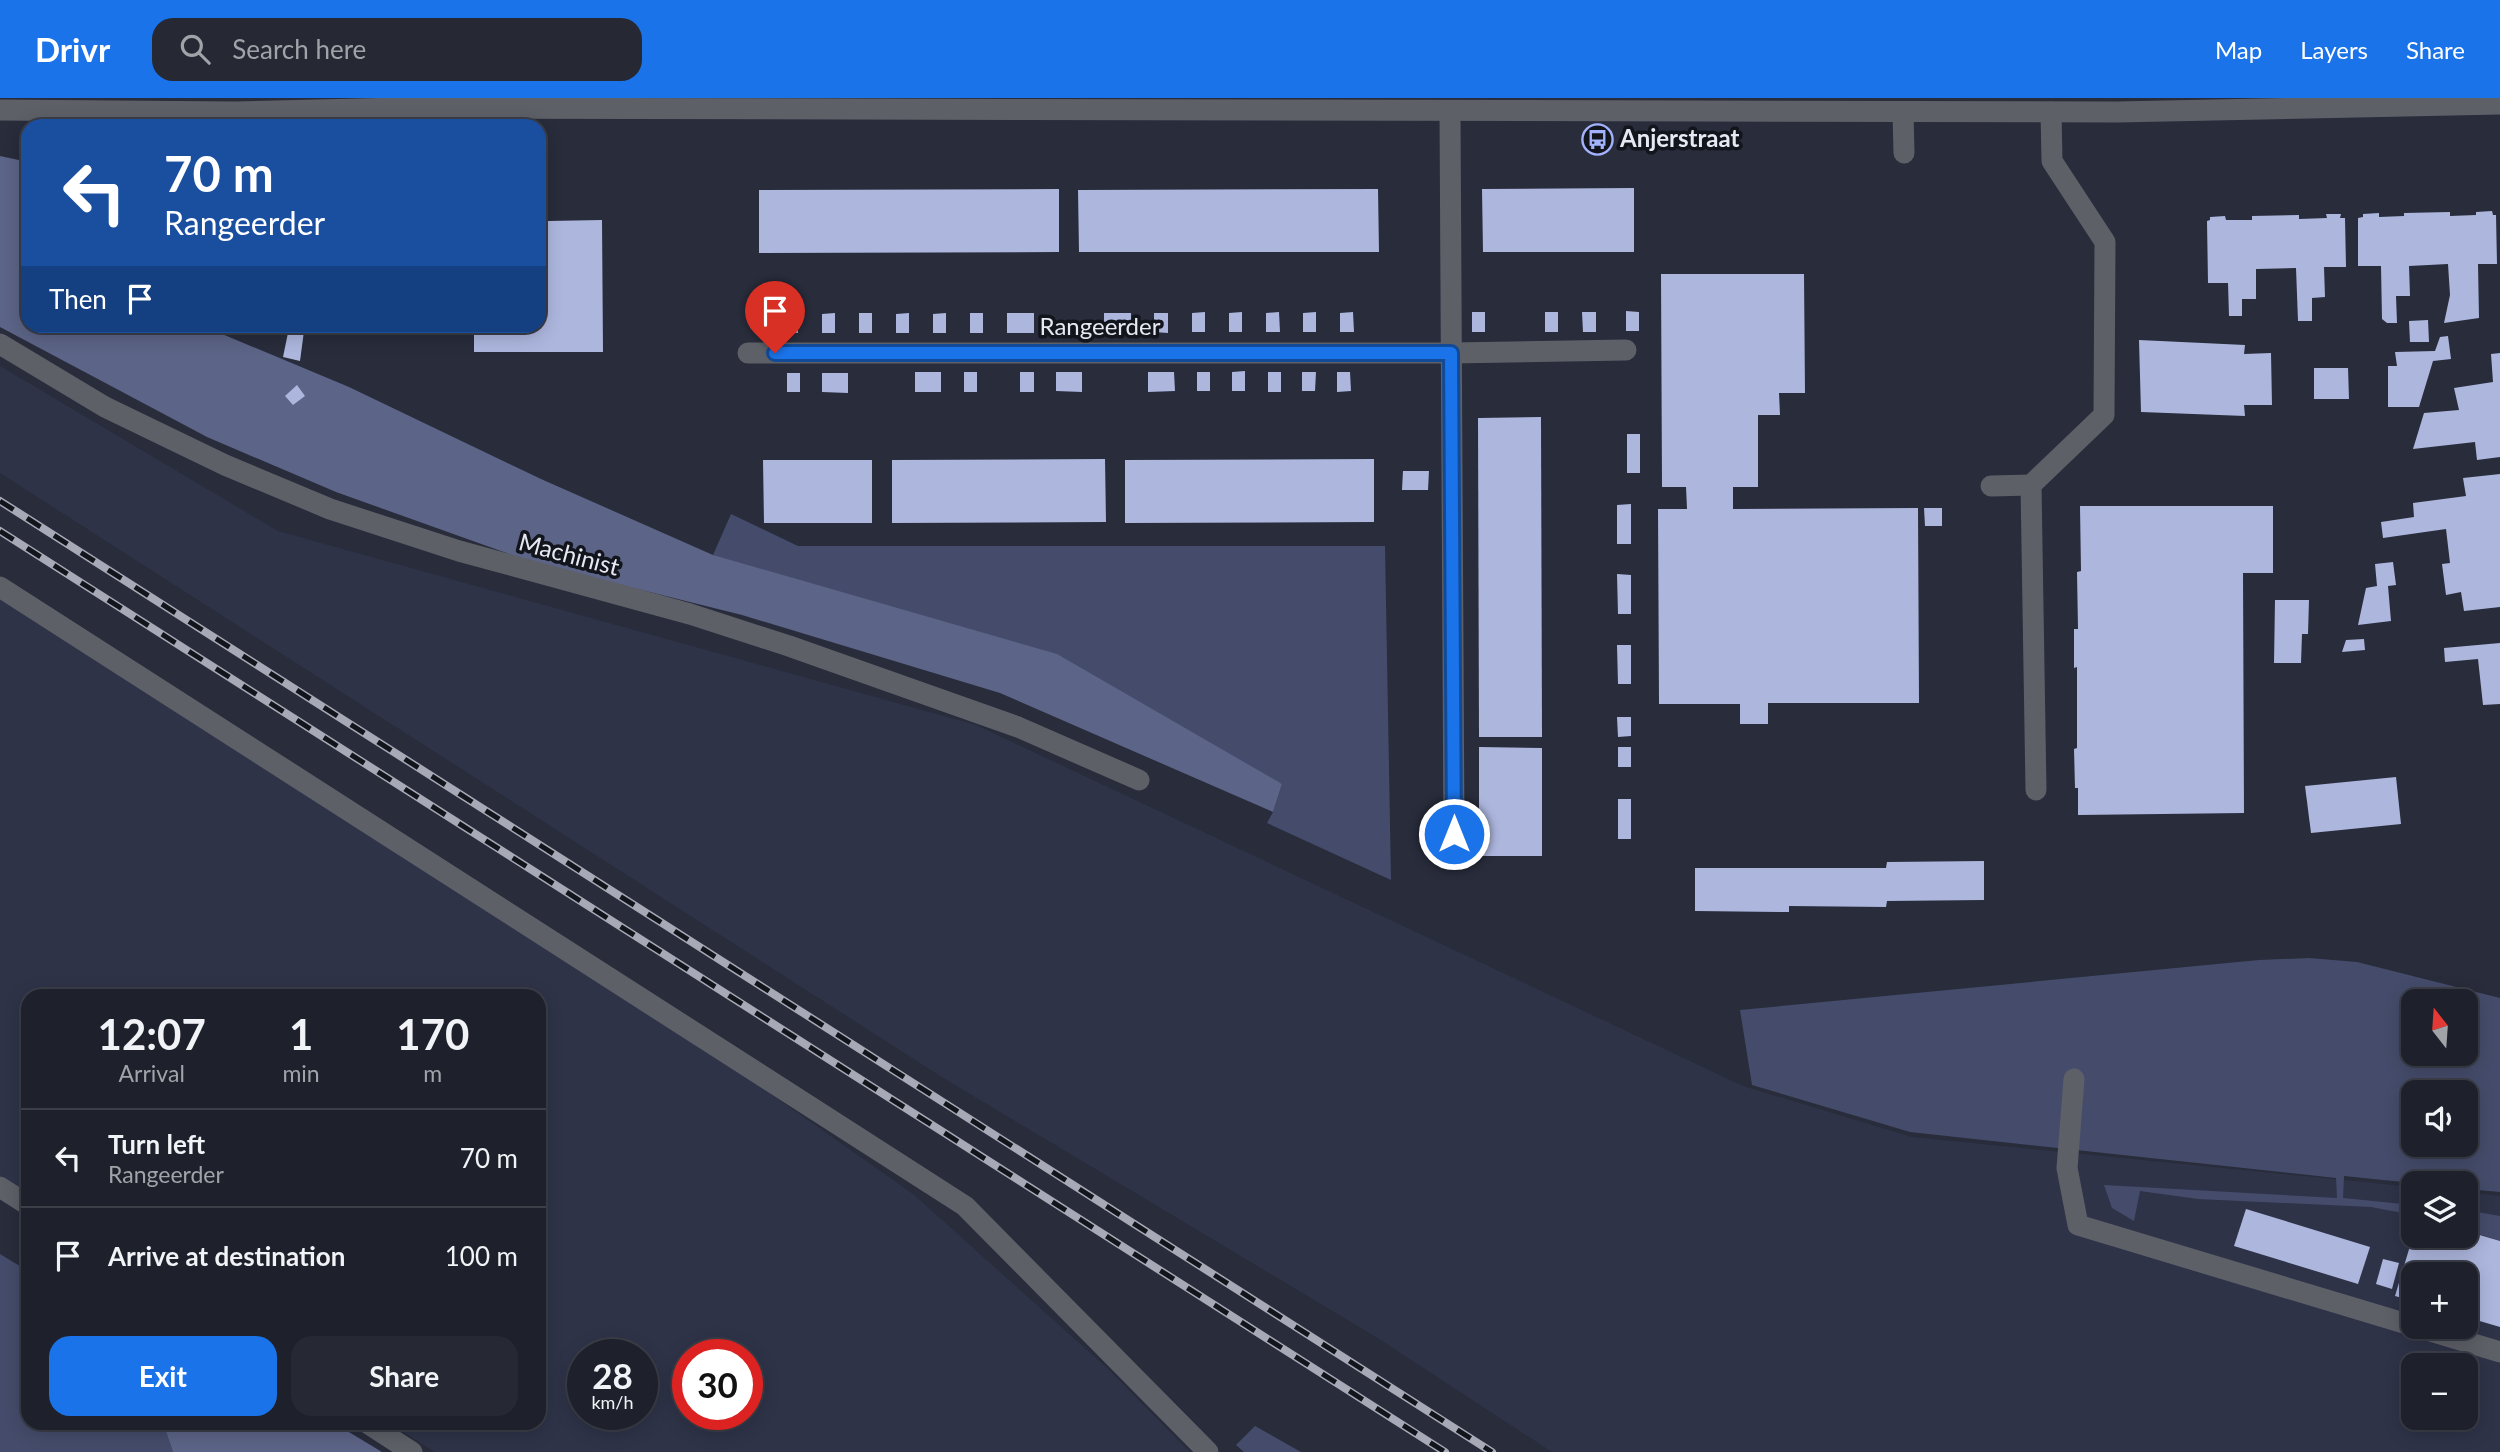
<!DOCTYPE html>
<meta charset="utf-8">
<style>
:root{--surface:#1e212c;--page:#262934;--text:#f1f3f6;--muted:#a1a3a9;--line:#3c3e48;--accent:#1a73e8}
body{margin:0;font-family:Lato,sans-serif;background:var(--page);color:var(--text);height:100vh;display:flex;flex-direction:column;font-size:26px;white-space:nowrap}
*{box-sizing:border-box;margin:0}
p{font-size:23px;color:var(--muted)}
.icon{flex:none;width:38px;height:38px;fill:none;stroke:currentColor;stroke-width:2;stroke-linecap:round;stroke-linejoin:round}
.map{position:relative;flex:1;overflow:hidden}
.side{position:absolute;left:21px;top:891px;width:525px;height:441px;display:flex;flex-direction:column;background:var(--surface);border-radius:21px;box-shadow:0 4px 18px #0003,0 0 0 2px var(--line)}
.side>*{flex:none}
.banner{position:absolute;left:21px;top:21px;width:525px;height:214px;border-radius:21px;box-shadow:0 4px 18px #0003,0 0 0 2px var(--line);background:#1a4fa0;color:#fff;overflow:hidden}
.needle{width:46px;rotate:343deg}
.controls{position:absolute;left:2401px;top:891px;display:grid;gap:14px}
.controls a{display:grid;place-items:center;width:77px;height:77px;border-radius:14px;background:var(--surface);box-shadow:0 4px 18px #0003,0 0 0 2px var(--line);font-size:35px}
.speed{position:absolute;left:567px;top:1241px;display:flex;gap:14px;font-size:35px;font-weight:700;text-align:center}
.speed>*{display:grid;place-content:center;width:91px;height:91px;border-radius:50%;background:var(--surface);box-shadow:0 4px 18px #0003,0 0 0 2px var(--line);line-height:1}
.speed small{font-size:18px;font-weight:400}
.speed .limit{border:10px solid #d22;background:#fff;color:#111}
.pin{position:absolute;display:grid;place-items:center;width:60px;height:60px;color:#fff;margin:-72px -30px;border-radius:50% 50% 50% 0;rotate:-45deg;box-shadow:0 0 7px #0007}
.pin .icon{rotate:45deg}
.me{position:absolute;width:77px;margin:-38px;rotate:0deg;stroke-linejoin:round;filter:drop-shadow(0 0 5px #0008)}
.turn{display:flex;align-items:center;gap:24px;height:147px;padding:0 28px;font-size:32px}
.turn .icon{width:91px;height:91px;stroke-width:2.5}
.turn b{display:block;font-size:49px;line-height:60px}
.then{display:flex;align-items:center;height:66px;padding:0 28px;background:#0003;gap:14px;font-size:26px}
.eta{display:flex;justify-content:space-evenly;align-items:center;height:119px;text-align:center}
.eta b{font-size:42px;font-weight:700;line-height:49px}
.action{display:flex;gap:14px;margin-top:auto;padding:14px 28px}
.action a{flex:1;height:80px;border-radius:21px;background:var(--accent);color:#fff;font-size:28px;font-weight:700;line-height:80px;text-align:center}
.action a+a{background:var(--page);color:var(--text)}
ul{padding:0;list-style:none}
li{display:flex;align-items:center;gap:21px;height:98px;padding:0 28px;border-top:2px solid var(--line)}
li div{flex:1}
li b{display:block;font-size:26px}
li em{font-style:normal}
header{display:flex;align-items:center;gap:42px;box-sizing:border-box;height:98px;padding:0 35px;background:var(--accent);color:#fff}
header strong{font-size:33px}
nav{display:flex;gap:38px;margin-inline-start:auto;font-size:24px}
.search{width:490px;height:63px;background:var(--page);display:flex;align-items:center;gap:18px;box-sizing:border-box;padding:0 24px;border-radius:21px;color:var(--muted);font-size:26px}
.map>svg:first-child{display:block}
.built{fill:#2e3348;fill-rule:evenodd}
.green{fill:#454c6b;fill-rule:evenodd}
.forest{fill:#5c6487}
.building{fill:#adb7de}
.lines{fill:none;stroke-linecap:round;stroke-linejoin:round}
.minor{stroke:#5e6068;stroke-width:21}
.rail-casing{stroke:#a7aab6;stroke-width:8}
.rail{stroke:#13151c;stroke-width:5;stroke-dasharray:16;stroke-linecap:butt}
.route-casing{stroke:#114b97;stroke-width:18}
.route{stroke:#1a73e8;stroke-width:12}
.labels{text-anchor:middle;stroke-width:7;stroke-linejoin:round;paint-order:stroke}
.poi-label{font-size:24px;font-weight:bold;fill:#e6e9f3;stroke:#13151c;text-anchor:start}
.street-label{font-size:24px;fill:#e6e9f3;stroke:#13151c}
</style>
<header>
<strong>Drivr</strong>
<div class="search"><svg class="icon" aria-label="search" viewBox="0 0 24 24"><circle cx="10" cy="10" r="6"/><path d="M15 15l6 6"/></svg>Search here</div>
<nav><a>Map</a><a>Layers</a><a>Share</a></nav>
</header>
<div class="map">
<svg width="2500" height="1354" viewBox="0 0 2500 1354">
<rect width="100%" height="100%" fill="#282c3b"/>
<!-- built -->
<g class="built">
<path d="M0,268L278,433L976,627L1743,988L1912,1039L2413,1089V1138H2466V1094L2500,1098V1354H1552L1376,1239L945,981L0,375ZM2413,1176H2466V1228H2413ZM2413,1267H2466V1320H2413Z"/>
<path d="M0,501L663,920L913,1096L1106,1269L1190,1354H435L389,1325H539V898H28V1094L0,1077ZM583,1256H642V1316H583ZM688,1256H747V1316H688Z"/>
</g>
<!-- green -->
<g class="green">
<polygon points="731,416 798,448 1385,448 1391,782 1267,725 1273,714 1282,686 713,457"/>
<path d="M2309,860L2357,864L2500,900V1094L2466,1091V1085H2413L2344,1078L2343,1100L2413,1107V1117L2371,1109L2198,1101L2140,1093L2134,1123L2112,1110L2104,1087L2337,1100L2336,1080L1910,1034L1752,987L1740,912L2259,862ZM2413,903H2466V956H2413ZM2413,994H2466V1046H2413Z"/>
<polygon points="2466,1112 2500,1118 2500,1143 2466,1132"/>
<polygon points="0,1156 28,1173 28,1325 163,1325 173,1354 0,1354"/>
<polygon points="1255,1328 1301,1354 1244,1354 1236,1347"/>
</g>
<!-- forest -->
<g class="forest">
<polygon points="0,58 28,64 28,228 203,228 349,289 541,381 713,457 1057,556 1282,686 1273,714 1000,595 742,517 537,466 336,394 207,339 0,229"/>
<polygon points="163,1325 334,1325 382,1354 173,1354"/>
</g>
<!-- building -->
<g class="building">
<polygon points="1634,90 1634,154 1483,154 1482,91"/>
<polygon points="1059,91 1059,154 759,155 759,92"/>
<polygon points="1378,91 1379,154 1079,154 1078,92"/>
<polygon points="539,102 548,102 548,123 602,122 603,254 474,254 474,228 539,228"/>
<polygon points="2492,113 2493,117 2496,117 2497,166 2478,166 2479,220 2444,225 2450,197 2448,166 2409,168 2410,198 2396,198 2397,225 2387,225 2382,221 2381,168 2358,168 2358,120 2363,119 2363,116 2379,115 2379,119 2404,118 2404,115 2450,114 2450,118 2476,117 2476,114"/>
<polygon points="2326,116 2341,116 2340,120 2345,120 2346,169 2324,169 2325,199 2312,200 2312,223 2298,223 2296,170 2256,171 2256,201 2242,201 2242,218 2229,218 2228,185 2208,185 2207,123 2210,122 2210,119 2225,118 2226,122 2252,122 2252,118 2299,117 2299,121 2327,120"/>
<polygon points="1661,176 1804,176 1805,295 1779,295 1780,317 1758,317 1758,389 1733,389 1733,411 1918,410 1919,605 1768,605 1768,626 1740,626 1740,606 1659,606 1658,411 1687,411 1686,389 1662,389"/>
<polygon points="1626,213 1639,214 1639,233 1626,233"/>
<polygon points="1205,214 1205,234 1192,234 1192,215"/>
<polygon points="1242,214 1242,234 1229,234 1229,215"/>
<polygon points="1279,214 1280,234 1266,234 1266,215"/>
<polygon points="1316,214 1316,234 1303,234 1303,215"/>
<polygon points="1353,214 1354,234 1340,234 1340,215"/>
<rect x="1472" y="214" width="13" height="20"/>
<rect x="1545" y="214" width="13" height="20"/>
<polygon points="1582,214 1596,214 1596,234 1583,234"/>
<polygon points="798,215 798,235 785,235 784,216"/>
<polygon points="835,215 835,235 822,235 822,216"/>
<rect x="859" y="215" width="13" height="20"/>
<polygon points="909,215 909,235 896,235 896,216"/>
<polygon points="946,215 946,235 933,235 933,216"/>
<rect x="970" y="215" width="13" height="20"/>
<rect x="1007" y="215" width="27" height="20"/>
<polygon points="1104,215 1131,215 1131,235 1104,234"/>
<polygon points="1154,215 1168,215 1168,235 1154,234"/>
<polygon points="2428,222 2429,244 2410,244 2409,223"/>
<polygon points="289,230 304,233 300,263 283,259"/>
<polygon points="2448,238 2451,261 2433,263 2419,309 2388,309 2388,268 2397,268 2395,254 2435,253 2440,239"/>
<polygon points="2139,242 2245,247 2244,256 2271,255 2272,307 2244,307 2245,318 2141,314"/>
<polygon points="2500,255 2500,359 2477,362 2475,344 2413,351 2424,315 2459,312 2454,290 2493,284 2491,256"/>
<polygon points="2314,270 2348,270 2349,301 2314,301"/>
<polygon points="1245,273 1245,293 1232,293 1232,274"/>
<rect x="915" y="274" width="26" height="20"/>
<rect x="964" y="274" width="13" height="20"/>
<rect x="1020" y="274" width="14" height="20"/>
<polygon points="1056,274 1082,274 1082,294 1056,293"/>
<polygon points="1148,274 1174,274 1175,293 1148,294"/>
<rect x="1197" y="274" width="13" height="19"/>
<rect x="1268" y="274" width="13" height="20"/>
<polygon points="1302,274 1316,274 1315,293 1302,293"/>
<polygon points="1337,274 1350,274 1351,293 1337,294"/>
<rect x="787" y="275" width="13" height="19"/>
<polygon points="822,275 848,275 848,295 822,294"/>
<polygon points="297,287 305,298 293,307 285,298"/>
<polygon points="1541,319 1542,639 1479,639 1478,320"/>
<rect x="1627" y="336" width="13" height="39"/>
<polygon points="1105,361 1106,424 892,425 892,362"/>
<polygon points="1374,361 1374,424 1125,425 1125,362"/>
<polygon points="763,362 872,362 872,425 764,425"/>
<polygon points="1403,373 1429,373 1428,392 1402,392"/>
<polygon points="2500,376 2500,509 2464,513 2461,494 2446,497 2442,466 2450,465 2446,431 2383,440 2381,424 2414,419 2413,405 2466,398 2463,380"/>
<polygon points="1631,406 1631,446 1617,446 1617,407"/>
<polygon points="2080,408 2273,408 2273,475 2243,475 2244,715 2078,717 2078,690 2075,690 2074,651 2077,650 2077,569 2074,570 2074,531 2078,531 2077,474 2081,473"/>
<polygon points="1924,410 1942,410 1942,428 1925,428"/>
<polygon points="2393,464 2396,487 2388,488 2391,523 2358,527 2366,490 2377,488 2375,466"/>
<polygon points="1617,476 1631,477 1631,516 1618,516"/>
<polygon points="2275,502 2309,502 2308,536 2302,536 2301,565 2274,565"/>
<polygon points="2364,541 2365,552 2342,554 2346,542"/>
<polygon points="2500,545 2500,606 2483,607 2478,561 2445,564 2444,550"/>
<polygon points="1617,547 1631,547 1631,586 1618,586"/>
<polygon points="1617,619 1631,619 1631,638 1618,639"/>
<polygon points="1479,649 1542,650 1542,758 1479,758"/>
<rect x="1618" y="649" width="13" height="20"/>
<polygon points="2396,679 2401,726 2311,735 2305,688"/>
<rect x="1618" y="701" width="13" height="40"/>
<polygon points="1984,763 1984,802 1887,803 1886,809 1789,808 1789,814 1695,813 1695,770 1886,770 1887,764"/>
<polygon points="2246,1111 2370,1149 2358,1186 2234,1148"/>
<polygon points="2466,1133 2500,1143 2500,1229 2466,1219 2466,1176 2413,1176 2413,1203 2395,1198 2413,1138 2466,1138"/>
<polygon points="2383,1161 2399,1165 2392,1191 2376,1186"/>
</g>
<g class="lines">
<!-- minor -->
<g class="minor">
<polyline points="0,12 236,14 399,10 2117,14 2500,6"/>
<polyline points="1450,13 1454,736"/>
<polyline points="1903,14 1904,55"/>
<polyline points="0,246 105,309 225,367 330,411 459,453 690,516 789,548 1018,629 1139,682"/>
<polyline points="748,255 1451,255 1626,252"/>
<polyline points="1991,388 2031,387"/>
<polyline points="0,489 965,1108 1208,1354"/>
<polyline points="2036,692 2031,387 2104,317 2105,144 2052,63 2051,14"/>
<polyline points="2074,981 2067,1070 2078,1127 2500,1254"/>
<polyline points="0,1089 28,1107"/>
<polyline points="367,1325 412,1354"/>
</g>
<defs>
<g id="rail">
<polyline points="0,403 1492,1354"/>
<polyline points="0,433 1445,1354"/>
</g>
</defs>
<!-- rail casing -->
<use href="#rail" class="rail-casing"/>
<!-- rail -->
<use href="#rail" class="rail"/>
</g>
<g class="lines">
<defs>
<polyline id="route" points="775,255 1451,255 1454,736"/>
</defs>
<!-- route casing -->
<use href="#route" class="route-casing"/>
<!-- route -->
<use href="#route" class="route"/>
</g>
<!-- icons -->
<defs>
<symbol id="bus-ring" viewBox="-11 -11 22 22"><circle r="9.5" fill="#13151c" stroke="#a2b2fd" stroke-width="1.5"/><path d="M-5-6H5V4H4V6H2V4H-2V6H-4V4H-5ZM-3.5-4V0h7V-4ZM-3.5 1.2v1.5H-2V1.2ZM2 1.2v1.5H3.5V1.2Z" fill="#a2b2fd"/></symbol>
</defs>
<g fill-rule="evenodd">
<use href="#bus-ring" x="1580" y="24" width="35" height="35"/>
</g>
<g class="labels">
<!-- poi labels -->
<g class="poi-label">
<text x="1620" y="49">Anjerstraat</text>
</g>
<!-- street labels -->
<g class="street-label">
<text x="1100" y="237">Rangeerder</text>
<text transform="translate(569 457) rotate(15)" y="8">Machinist</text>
</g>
</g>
</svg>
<div class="controls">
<a><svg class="needle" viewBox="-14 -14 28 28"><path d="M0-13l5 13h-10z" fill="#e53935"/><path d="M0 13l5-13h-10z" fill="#a1a3a9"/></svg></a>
<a><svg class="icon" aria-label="sound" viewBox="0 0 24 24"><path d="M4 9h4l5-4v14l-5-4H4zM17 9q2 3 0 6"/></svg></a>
<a><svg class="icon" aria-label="layers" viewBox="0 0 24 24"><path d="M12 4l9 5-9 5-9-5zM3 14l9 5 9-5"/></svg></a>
<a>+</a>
<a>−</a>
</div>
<div class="speed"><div>28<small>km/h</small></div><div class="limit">30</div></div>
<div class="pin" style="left:775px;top:255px;background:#d93025"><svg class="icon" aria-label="arrive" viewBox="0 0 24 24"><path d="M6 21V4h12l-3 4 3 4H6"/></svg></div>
<svg class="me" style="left:1454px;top:736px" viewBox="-20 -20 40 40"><circle r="17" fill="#1a73e8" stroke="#fff" stroke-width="3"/><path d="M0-11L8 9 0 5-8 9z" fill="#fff"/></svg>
<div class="banner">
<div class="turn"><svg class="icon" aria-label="left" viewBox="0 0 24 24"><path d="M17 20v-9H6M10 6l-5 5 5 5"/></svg><div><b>70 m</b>Rangeerder</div></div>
<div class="then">Then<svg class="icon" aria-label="arrive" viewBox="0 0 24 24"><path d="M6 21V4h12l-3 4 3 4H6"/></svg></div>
</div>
<section class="side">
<div class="eta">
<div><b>12:07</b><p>Arrival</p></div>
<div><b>1</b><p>min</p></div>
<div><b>170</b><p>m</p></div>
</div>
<ul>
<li><svg class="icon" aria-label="left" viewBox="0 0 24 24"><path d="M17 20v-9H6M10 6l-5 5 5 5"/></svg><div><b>Turn left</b><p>Rangeerder</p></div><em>70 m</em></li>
<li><svg class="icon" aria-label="arrive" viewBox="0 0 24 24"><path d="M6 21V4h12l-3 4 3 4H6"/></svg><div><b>Arrive at destination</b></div><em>100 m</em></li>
</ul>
<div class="action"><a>Exit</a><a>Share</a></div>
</section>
</div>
